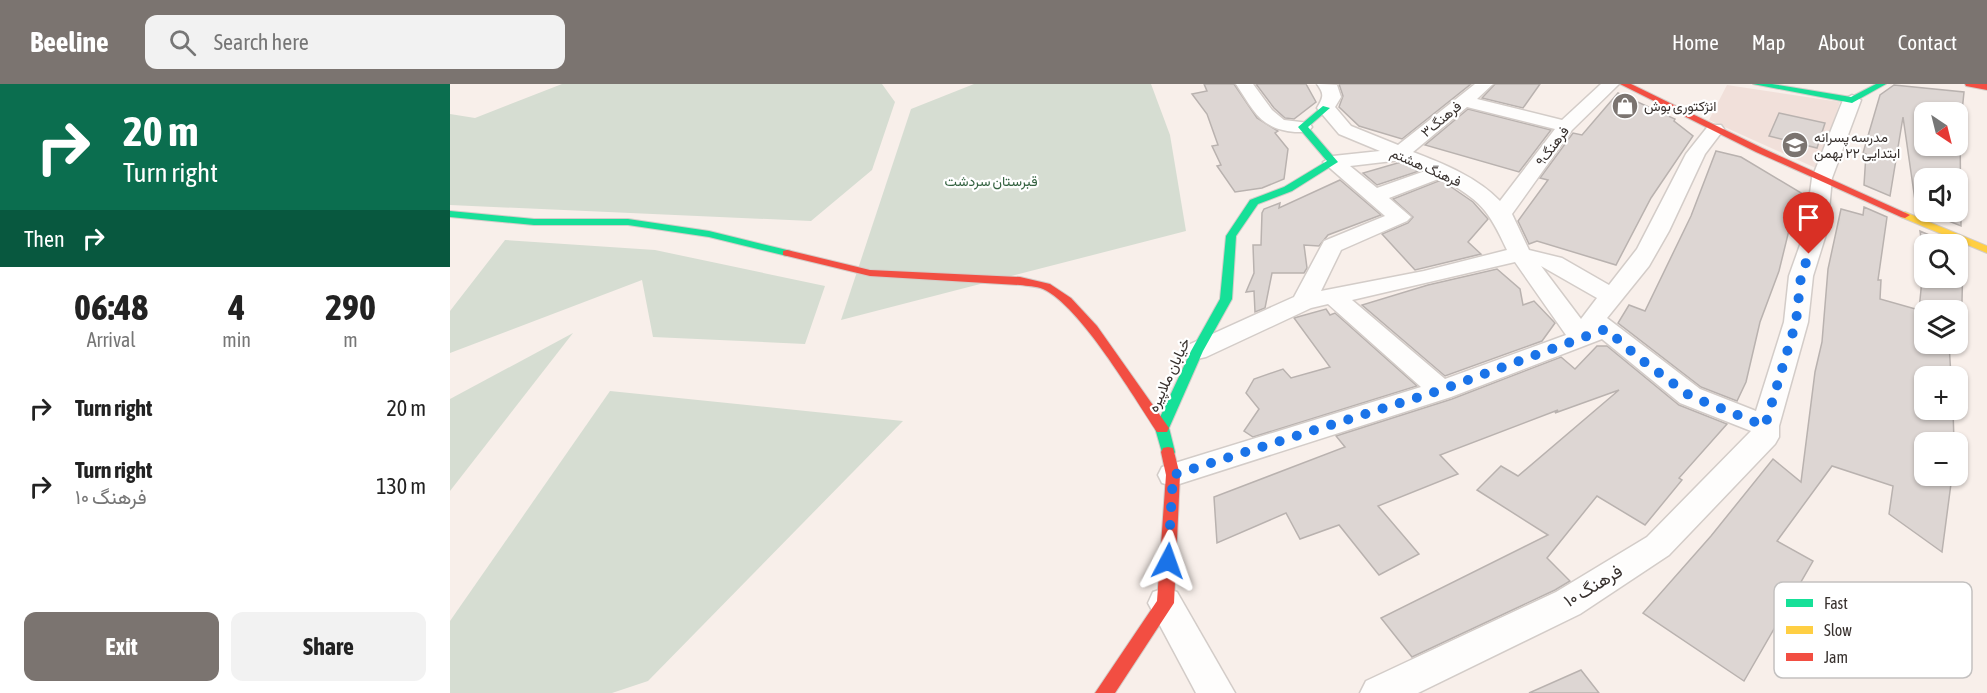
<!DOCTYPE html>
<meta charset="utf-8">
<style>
:root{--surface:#fff;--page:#f2f2f2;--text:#222;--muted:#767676;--accent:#7b7470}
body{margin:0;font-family:"Asap Condensed",Vazirmatn,sans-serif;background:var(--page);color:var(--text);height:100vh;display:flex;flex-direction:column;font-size:22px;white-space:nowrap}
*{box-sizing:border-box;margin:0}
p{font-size:20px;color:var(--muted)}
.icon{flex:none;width:33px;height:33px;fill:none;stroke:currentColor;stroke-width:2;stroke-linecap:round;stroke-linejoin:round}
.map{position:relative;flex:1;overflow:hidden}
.details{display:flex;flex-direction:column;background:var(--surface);width:450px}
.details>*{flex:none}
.top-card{background:#0b6e4f;color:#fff;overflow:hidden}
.needle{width:39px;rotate:145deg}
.buttons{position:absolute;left:1464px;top:18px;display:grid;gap:12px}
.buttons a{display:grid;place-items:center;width:54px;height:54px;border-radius:12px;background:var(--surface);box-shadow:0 2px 4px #0004;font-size:30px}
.pin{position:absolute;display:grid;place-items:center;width:51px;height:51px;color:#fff;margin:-62px -26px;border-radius:50% 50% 50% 0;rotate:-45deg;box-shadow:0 0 6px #0007}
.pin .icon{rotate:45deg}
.me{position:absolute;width:66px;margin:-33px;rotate:4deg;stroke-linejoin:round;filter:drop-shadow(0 0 4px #0008)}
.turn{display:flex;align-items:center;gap:21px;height:126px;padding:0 24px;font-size:27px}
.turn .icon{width:78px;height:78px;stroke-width:2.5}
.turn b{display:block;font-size:42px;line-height:51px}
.then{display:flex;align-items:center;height:57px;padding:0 24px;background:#0003;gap:12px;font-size:22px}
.eta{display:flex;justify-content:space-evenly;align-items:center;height:102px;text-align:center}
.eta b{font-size:36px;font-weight:700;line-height:42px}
.action{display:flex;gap:12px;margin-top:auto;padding:12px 24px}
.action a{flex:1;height:69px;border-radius:12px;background:var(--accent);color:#fff;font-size:24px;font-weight:700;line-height:69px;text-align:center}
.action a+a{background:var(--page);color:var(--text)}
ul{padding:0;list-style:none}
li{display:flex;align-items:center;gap:18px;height:78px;padding:0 24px}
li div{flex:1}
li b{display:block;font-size:22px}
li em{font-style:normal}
header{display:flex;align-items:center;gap:36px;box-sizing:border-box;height:84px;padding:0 30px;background:var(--accent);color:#fff}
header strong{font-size:28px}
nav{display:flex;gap:33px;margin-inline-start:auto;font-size:21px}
.search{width:420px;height:54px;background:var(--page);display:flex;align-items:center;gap:15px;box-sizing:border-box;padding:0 21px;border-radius:12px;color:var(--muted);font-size:22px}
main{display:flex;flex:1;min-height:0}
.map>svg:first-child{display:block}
.education{fill:#f1e0da}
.green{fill:#d6ddd2}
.building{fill:#ddd6d3;stroke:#b9b2af;stroke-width:1.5;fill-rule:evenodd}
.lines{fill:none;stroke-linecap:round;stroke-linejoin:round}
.street-casing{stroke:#d3ccc8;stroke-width:3}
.fast-casing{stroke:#d3ccc8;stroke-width:2}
.slow-casing{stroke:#d3ccc8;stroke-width:2}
.jam-casing{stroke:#d3ccc8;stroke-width:2}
.street{fill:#fefdfc;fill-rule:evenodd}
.fast{fill:#16e098;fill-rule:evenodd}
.slow{fill:#ffcf43;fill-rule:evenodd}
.jam{fill:#f24e42;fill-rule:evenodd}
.route{stroke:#1a73e8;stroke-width:10;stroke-dasharray:0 18}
.labels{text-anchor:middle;stroke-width:4.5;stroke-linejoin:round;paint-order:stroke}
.far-poi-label{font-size:14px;fill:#38312e;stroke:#fff;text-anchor:start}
.far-street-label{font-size:14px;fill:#38312e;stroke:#fff}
.far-park-label{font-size:14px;fill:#32613f;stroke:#fff}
.street-label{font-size:15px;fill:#38312e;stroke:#fff}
.near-street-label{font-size:18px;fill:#38312e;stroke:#fff}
.key{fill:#fff;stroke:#c3c1c0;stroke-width:1.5}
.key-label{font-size:16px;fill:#38312e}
</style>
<header>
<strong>Beeline</strong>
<div class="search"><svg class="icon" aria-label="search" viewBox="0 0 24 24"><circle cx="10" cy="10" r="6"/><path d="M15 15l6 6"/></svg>Search here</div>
<nav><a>Home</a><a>Map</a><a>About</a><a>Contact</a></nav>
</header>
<main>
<section class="details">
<div class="top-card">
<div class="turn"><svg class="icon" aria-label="right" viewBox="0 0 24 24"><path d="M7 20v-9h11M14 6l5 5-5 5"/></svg><div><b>20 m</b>Turn right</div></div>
<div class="then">Then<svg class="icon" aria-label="right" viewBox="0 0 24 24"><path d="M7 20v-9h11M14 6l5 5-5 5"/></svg></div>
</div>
<div class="eta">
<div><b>06:48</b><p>Arrival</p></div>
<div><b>4</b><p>min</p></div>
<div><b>290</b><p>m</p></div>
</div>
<ul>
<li><svg class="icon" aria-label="right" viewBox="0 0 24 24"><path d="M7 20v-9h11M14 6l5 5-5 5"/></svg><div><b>Turn right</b></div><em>20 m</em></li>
<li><svg class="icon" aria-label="right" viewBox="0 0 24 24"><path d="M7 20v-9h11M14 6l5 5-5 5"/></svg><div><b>Turn right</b><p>فرهنگ ۱۰</p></div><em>130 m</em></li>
</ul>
<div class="action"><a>Exit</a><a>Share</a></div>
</section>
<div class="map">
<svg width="1537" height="609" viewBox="0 0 1537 609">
<rect width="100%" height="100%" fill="#f8efea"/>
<!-- education -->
<polygon class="education" points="1277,1 1390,18 1368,85 1259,36"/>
<!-- green -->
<g class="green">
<polygon points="112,0 432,0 445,18 422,86 361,137 0,121 0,30 25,34"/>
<polygon points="524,0 701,0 720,51 736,147 391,236 461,25"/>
<polygon points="55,156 205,166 375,202 355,260 203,253 192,196 0,269 0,227"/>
<polygon points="123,249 0,407 0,315"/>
<polygon points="160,307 453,337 198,597 162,609 0,609 0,537"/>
</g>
<!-- building -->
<g class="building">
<polygon points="754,0 784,0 807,34 828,47 825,49 838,65 834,95 812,104 785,108 767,82 771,81 762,62 768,61 757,30 742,10 757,7"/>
<polygon points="806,0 856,0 866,18 844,35 835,34 824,24"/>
<polygon points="889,0 1021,0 952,55 909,42 889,23 893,12"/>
<polygon points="1045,0 1090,0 1073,24 1032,14"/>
<path d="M1444,1L1514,8L1510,47L1511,142L1476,128H1508V94H1474V127L1466,123L1453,33L1440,112L1414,101L1416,70L1413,69L1430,11ZM1474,28H1508V62H1474Z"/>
<polygon points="1168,9 1225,35 1224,37 1243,52 1201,114 1166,181 1087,157 1079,160 1068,137 1098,96 1090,94 1123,49 1132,51"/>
<polygon points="1018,25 1101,46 1069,88 975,61"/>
<polygon points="1329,29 1375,39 1367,64 1319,52"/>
<polygon points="1266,67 1291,73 1353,110 1340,142 1329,187 1310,238 1296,298 1287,317 1251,303 1168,239 1179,221 1195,227 1241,132"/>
<polygon points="951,78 969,87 927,101 913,89"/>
<polygon points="890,96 931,131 878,151 869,162 854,161 857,184 854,189 822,189 815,224 805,228 804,207 796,208 804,189 803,161 811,161 812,129 814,125 830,119 829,124"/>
<polygon points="991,96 1023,118 1038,135 1018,158 1031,170 965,186 932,150 958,139 963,133 943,115"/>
<polygon points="1414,123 1437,133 1428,196 1431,196 1430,215 1469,226 1474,175 1470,147 1500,160 1474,160 1474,194 1508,194 1508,164 1511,165 1510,176 1513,177 1511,256 1508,255 1508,226 1474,226 1474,260 1499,260 1501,292 1474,292 1474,326 1503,326 1504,358 1474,358 1474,392 1502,392 1492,468 1439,430 1443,402 1382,382 1327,457 1363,477 1294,597 1193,529 1261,452 1323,375 1351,398 1365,288 1372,258 1378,185 1391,125 1413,131"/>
<polygon points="1047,185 1070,205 1073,221 1084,217 1105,239 1092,257 995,292 912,221 978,201"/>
<polygon points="876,225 880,231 885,229 967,302 803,353 794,347 809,325 796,309 804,295 833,285 841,294 880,283 844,234"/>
<polygon points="1147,262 1157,262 1229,321 1277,340 1229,394 1232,396 1195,441 1147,412 1097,474 1120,497 1105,506 962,573 931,534 1098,451 1027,406 1051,382 1068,392 1169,306 1105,329 1108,326 990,371 1008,390 928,422 969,470 929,491 889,441 850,455 836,429 767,459 764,413 895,363 886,352 1002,315 1111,273 1125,285"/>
<polygon points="1131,586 1149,609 1079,609"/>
</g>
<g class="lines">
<defs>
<g id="street">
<path d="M786,0H803L822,26L834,36L859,39L862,43C858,49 852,48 845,48C810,45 804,27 786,0Z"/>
<path d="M867,0L887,1L891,13L885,23L901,42L948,61L1025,0H1043L1027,15L1112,36L1151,0H1169L1122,46L1062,130L1079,166L1112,174L1159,201L1187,165L1236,70L1259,41H1271L1274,45L1255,70L1219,147L1199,182L1157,234L1250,305L1306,327L1334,238L1339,192L1355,147L1362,94L1393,16L1402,11L1411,16L1382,94L1377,147L1363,192L1358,238L1329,342V353L1325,360L1219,471L1130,530L968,609H910L916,597L1106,508L1197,453L1301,347L1230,319L1152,255L1001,313L723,402L712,399L708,391L712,383L971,303L878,220L861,224L756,273L747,275L738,273L734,267L738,261L844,213L874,157L935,132L873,78L883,72L930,67L889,50L867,24C874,12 874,10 867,0ZM1017,23L1105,45L1050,117C1027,93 994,80 963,68ZM951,76L975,87L927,104L900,82ZM991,94C1031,117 1038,125 1057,166L974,187L871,207L891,166L957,137L961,133L939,114ZM1065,178L1116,251L995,295L902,216ZM1091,182L1147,214L1131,235Z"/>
<polygon points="715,504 727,508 785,609 746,609 698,519 703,508"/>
</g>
<g id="fast">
<polygon points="1303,0 1322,0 1401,13 1426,0 1436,0 1402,19"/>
<polygon points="873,22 880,24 858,43 888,78 842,107 808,120 786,152 782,215 753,267 719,344 725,368 723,372 713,372 705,344 741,267 770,215 776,152 800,116 834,103 877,77 848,43"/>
<polygon points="0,127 84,135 178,135 259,147 341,167 343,169 337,172 259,153 178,141 84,141 0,133"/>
</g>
<polygon id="slow" points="1455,128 1537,162 1537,169 1451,133 1450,131"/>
<g id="jam">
<polygon points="1170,0 1181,0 1312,64 1460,131 1455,134 1451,133 1306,68"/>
<polygon points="1515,0 1537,0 1537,6 1516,2"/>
<path d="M337,166L420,186L570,193L600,200L621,214L647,242L719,344L717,348H707C683,312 630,222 593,205C586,202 577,202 570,201L420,192L333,171V167Z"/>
<polygon points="718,363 723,364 730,391 724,519 665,609 645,609 707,517 716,391 711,368 713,364"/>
</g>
</defs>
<!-- street casing -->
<use href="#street" class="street-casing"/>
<!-- fast casing -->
<use href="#fast" class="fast-casing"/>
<!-- slow casing -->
<use href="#slow" class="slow-casing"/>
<!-- jam casing -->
<use href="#jam" class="jam-casing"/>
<!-- street -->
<use href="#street" class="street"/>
<!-- fast -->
<use href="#fast" class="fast"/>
<!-- slow -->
<use href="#slow" class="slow"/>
<!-- jam -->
<use href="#jam" class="jam"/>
</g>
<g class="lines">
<!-- route -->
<polyline class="route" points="718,477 723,391 991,306 1156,245 1189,274 1240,312 1315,342 1346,238 1351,192 1359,170"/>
</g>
<!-- icons -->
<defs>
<symbol id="shop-disc" viewBox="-11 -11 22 22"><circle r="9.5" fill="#7b7470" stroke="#fff"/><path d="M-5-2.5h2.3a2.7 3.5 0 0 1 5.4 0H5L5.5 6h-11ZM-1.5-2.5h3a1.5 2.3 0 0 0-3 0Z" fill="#fff"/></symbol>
<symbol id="school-disc" viewBox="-11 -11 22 22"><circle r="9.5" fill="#7b7470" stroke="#fff"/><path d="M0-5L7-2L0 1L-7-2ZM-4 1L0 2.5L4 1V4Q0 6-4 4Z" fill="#fff"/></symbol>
</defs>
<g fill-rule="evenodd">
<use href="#shop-disc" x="1160" y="7" width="30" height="30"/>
<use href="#school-disc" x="1330" y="46" width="30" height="30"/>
</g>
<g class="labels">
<!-- far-poi labels -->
<g class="far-poi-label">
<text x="1194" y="27">انژکتوری بوش</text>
<text x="1364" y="58">مدرسه پسرانه<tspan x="1364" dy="16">ابتدایی ۲۲ بهمن</tspan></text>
</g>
<!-- far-street labels -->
<g class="far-street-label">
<text transform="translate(991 35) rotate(-40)" y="5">فرهنگ۳</text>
<text transform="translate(1102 62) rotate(-53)" y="5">فرهنگ۹</text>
<text transform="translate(976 83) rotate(24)" y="5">فرهنگ هشتم</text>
</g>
<!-- far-park labels -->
<g class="far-park-label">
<text x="541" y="102">قبرستان سردشت</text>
</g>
<!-- street labels -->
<g class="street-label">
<text transform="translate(719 291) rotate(-65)" y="5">خیابان ملاپیره</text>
</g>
<!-- near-street labels -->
<g class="near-street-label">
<text transform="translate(1143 502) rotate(-31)" y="6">فرهنگ ۱۰</text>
</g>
</g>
<!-- legend -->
<rect x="1324" y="498" width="198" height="96" rx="9" class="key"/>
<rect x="1336" y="515" width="27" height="8" fill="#16e098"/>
<rect x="1336" y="542" width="27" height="8" fill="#ffcf43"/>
<rect x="1336" y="569" width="27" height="8" fill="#f24e42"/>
<g class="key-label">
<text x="1374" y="525">Fast</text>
<text x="1374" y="552">Slow</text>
<text x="1374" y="579">Jam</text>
</g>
</svg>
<div class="buttons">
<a><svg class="needle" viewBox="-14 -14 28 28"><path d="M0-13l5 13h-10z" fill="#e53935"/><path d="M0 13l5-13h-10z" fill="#767676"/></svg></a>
<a><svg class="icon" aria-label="sound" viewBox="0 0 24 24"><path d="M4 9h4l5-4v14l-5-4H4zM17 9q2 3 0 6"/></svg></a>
<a><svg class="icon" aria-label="search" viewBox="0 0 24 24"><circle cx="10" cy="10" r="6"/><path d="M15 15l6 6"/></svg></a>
<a><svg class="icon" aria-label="layers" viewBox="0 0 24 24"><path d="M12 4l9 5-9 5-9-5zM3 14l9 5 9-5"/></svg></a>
<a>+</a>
<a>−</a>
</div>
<div class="pin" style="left:1359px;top:170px;background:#d93025"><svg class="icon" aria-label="arrive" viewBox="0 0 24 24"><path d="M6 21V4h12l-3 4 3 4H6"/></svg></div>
<svg class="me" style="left:718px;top:477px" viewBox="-20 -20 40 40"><path d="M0-17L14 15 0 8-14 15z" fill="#1a73e8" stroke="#fff" stroke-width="4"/></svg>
</div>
</main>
